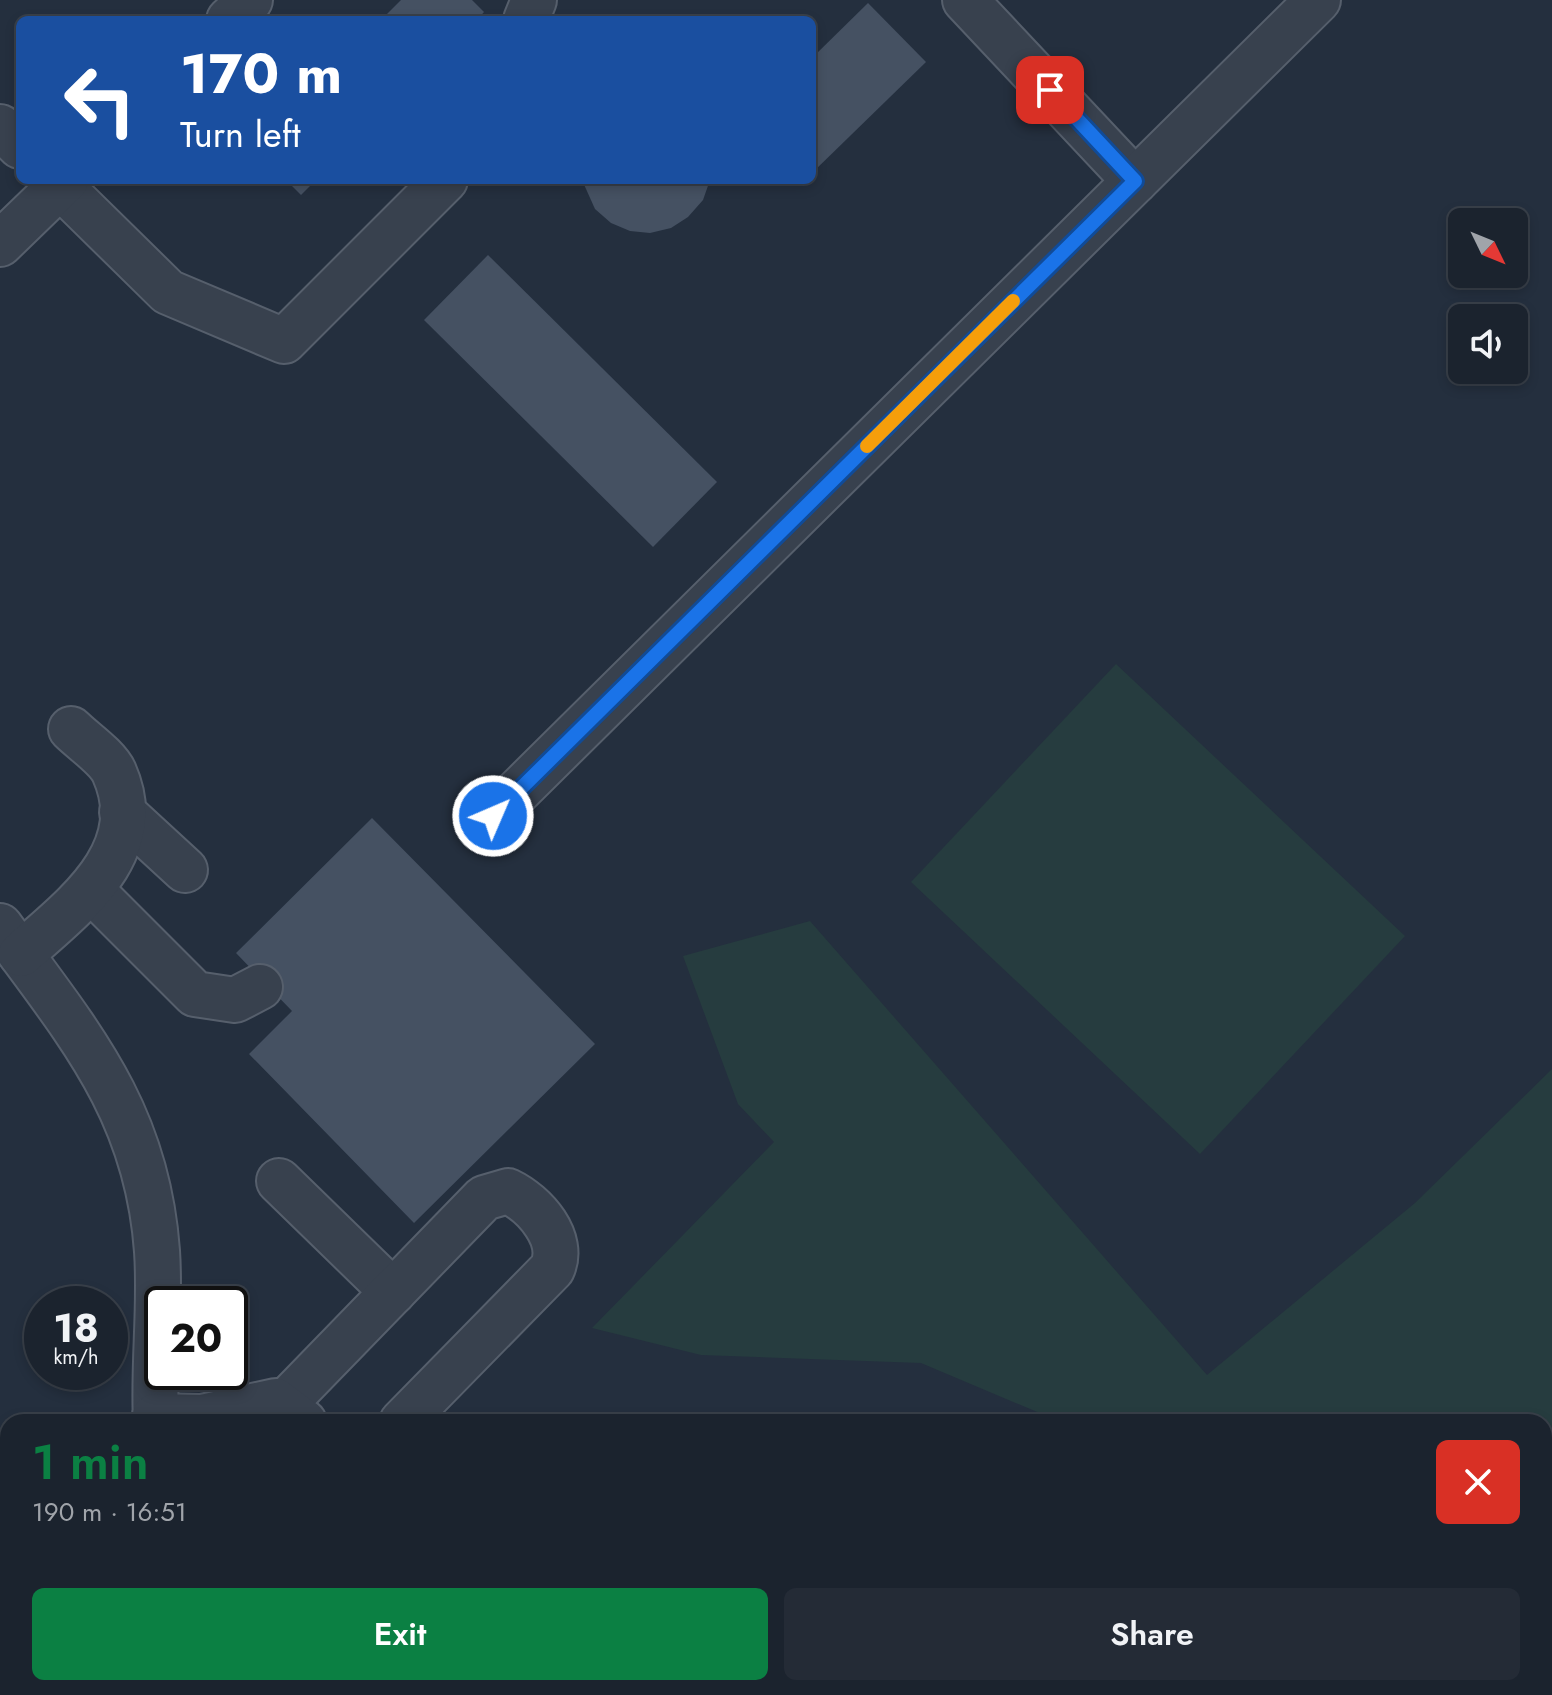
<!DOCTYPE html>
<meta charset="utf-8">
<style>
:root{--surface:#1b232e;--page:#242b36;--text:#f1f3f6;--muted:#a0a4aa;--line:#39404a;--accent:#0b8043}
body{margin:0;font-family:Jost,sans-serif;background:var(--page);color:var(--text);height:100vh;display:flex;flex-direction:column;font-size:30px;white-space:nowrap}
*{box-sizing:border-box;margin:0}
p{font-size:26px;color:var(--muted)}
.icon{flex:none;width:44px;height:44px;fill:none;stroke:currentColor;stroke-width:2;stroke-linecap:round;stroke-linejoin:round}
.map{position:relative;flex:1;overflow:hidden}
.sheet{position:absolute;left:0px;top:1414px;width:1552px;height:282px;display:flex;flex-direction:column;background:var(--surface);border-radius:24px 24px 0 0;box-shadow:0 4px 12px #0003,0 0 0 2px var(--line)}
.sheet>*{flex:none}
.top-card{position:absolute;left:16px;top:16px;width:800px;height:168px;border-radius:12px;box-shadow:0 4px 12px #0003,0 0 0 2px var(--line);background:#1a4fa0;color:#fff;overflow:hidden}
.needle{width:52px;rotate:133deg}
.tools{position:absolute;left:1448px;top:208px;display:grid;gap:16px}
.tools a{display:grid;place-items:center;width:80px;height:80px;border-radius:12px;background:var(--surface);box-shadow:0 4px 12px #0003,0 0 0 2px var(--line);font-size:40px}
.speed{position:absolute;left:24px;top:1286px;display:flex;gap:16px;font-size:40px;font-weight:700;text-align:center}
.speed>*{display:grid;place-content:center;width:104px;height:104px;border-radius:50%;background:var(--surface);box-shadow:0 4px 12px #0003,0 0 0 2px var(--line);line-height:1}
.speed small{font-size:20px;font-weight:400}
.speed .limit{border:4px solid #111;border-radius:12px;background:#fff;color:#111}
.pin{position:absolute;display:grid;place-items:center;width:68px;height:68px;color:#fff;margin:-34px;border-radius:16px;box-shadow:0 4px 12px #0006}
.me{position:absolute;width:88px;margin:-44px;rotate:45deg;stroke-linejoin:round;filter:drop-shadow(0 0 6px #0008)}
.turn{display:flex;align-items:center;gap:28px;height:168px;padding:0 32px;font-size:36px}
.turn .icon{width:104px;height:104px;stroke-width:2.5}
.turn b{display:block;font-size:56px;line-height:68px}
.round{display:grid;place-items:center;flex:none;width:84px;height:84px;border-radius:12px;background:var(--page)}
.overview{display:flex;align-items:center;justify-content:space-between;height:136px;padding:0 32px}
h1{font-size:48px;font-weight:600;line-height:60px;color:var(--accent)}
.primary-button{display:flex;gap:16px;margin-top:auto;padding:16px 32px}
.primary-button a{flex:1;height:92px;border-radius:12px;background:var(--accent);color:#fff;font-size:32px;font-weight:600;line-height:92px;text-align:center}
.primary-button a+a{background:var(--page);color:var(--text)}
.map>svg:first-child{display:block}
.green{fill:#263c3f}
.building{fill:#455162}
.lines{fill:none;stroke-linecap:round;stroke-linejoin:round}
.minor-casing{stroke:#565f6c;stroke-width:48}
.minor{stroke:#38414e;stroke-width:44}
.route-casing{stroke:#114b97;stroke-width:20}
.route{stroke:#1a73e8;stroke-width:14}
.slow{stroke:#f59e0b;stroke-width:14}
</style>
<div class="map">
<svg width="1552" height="1695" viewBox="0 0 1552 1695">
<rect width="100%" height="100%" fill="#242f3e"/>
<!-- green -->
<g class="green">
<polygon points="1116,664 1405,936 1200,1154 911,882"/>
<polygon points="810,921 1207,1375 1415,1203 1552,1069 1552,1695 1459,1695 1453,1688 1544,1688 1544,1422 1061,1422 921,1363 701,1355 592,1328 774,1142 738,1104 683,956"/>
<polygon points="175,1688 456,1688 473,1695 172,1695"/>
</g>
<!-- building -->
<g class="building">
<polygon points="401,0 472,0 484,12 477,20 381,20"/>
<polygon points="868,3 926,62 812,173 812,58"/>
<polygon points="286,180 316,180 301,195"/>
<polygon points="582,180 710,180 703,200 688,217 671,228 650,233 630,231 611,223 595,209"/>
<polygon points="488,255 717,482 653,547 424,320"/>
<polygon points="372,818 595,1044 414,1223 249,1054 292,1011 236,953"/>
</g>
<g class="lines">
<defs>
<g id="minor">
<polyline points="965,0 1135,181"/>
<polyline points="229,20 250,0"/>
<polyline points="526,20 534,0"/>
<polyline points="0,127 20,146"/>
<polyline points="54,180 168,292 284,341 445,180"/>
<polyline points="0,244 66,180"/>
<polyline points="122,812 185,870"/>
<polyline points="493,816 1318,0"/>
<polyline points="92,891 195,994 235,1000 260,987"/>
<path d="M0,926C79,1034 147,1111 157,1251C161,1308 153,1365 156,1422"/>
<path d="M21,954C72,908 150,853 114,772C107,757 83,741 71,729"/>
<polyline points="279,1181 393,1292"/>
<path d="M283,1405L484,1198L508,1191C535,1204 566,1239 552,1269L402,1422"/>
<polyline points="155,1416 202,1417 276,1401 304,1422"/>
<polyline points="520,1688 530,1695"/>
<polyline points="38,1695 50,1688"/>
<polyline points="149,1695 150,1688"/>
</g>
</defs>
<!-- minor casing -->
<use href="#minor" class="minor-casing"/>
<!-- minor -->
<use href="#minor" class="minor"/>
</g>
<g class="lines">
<defs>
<polyline id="route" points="493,816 1135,181 1050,90"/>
</defs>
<!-- route casing -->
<use href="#route" class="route-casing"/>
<!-- route -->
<use href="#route" class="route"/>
<!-- slow -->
<polyline class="slow" points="867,446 1013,301"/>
</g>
</svg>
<div class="tools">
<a><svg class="needle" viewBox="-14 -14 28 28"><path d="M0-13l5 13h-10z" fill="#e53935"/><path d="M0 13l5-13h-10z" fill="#a0a4aa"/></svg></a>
<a><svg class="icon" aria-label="sound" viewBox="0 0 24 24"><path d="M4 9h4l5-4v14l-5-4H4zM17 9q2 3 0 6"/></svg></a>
</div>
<div class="speed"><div>18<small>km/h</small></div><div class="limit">20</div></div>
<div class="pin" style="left:1050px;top:90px;background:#d93025"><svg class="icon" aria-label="arrive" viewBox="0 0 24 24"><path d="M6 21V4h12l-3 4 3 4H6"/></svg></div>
<svg class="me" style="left:493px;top:816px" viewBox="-20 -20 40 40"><circle r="17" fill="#1a73e8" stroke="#fff" stroke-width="3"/><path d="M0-11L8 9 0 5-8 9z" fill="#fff"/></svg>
<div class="top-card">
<div class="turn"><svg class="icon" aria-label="left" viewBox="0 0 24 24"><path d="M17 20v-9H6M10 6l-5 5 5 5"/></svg><div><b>170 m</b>Turn left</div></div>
</div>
<section class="sheet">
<div class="overview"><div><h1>1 min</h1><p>190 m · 16:51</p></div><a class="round" style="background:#d93025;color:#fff"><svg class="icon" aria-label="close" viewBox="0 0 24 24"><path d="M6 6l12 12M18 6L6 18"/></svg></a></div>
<div class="primary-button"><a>Exit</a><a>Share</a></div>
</section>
</div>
